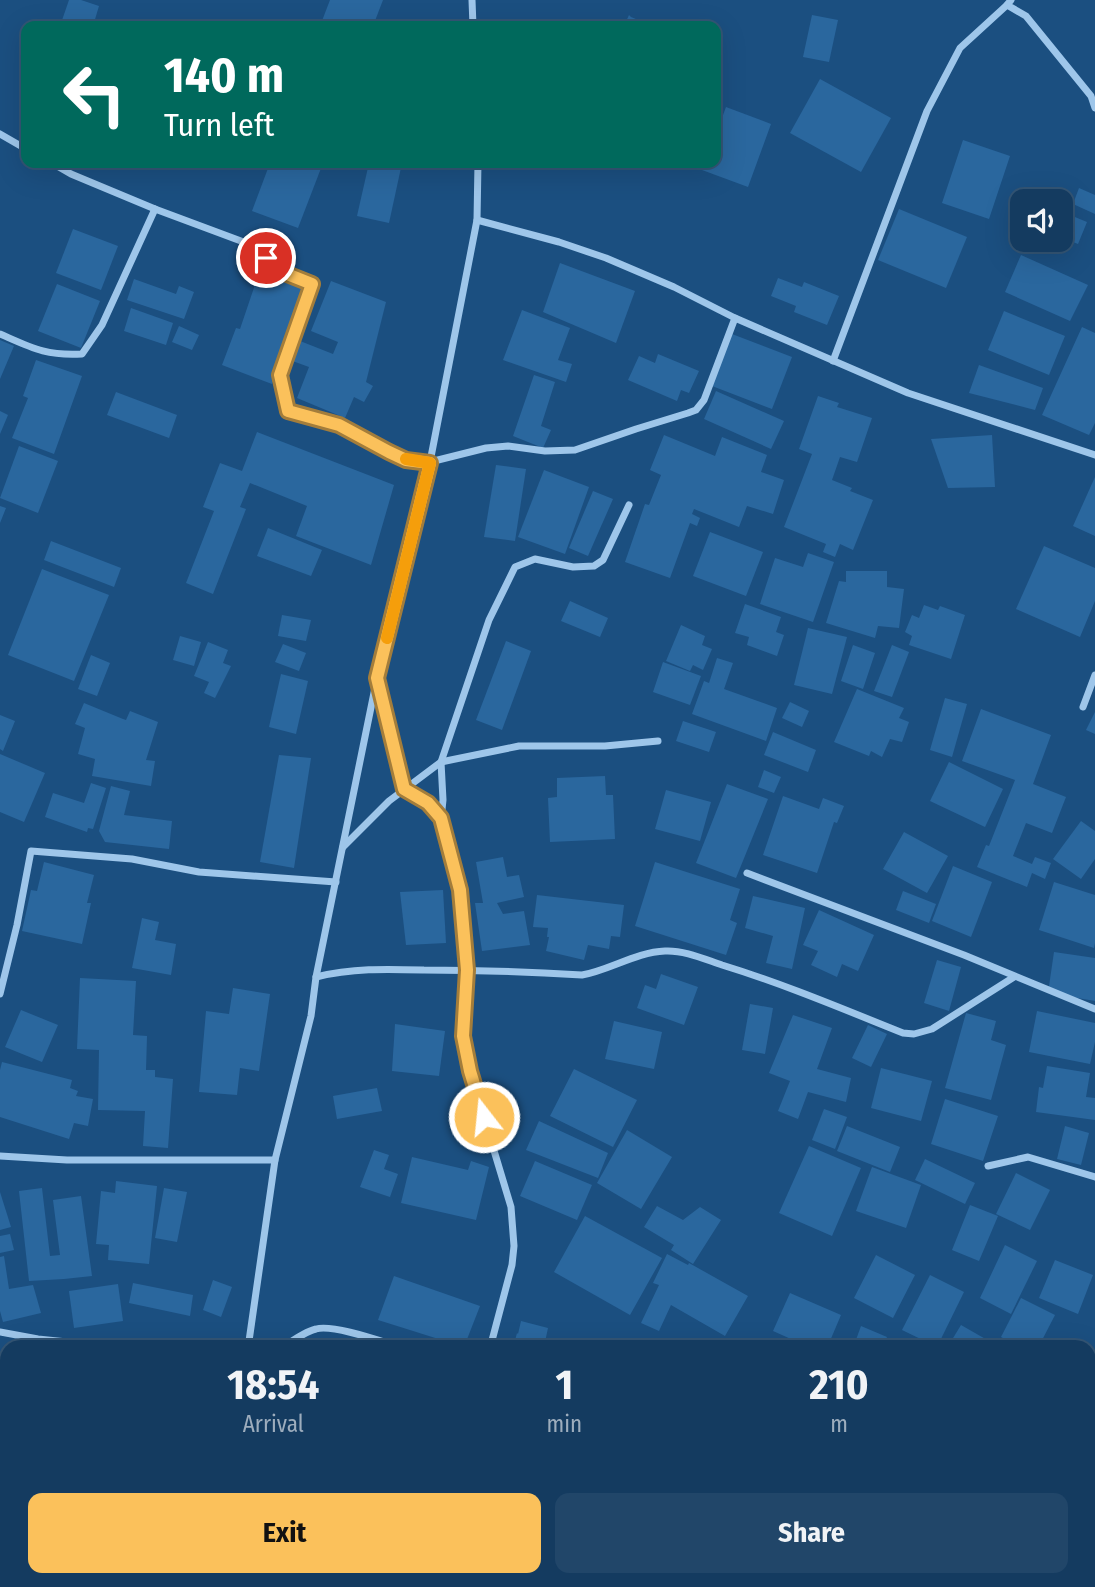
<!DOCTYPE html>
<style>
:root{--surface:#143b60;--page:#214669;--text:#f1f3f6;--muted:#9dadbd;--line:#335575;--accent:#fbc15b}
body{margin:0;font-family:"Fira Sans Condensed",sans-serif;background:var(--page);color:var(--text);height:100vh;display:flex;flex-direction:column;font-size:26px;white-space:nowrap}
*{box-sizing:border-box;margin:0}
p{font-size:23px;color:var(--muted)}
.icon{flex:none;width:38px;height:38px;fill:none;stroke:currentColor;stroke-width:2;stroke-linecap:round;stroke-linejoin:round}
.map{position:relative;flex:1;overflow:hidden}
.drawer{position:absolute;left:0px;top:1340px;width:1096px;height:247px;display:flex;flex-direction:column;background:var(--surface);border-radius:21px 21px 0 0;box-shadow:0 7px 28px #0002,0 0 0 2px var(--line)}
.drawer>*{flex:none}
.banner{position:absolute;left:21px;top:21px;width:700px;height:147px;border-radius:14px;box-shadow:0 7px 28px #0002,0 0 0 2px var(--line);background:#00695c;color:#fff;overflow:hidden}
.fabs{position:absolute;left:1010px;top:189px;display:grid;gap:14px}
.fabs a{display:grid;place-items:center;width:63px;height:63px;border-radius:14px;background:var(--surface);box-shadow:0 7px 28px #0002,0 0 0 2px var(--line);font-size:35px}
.pin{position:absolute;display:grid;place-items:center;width:60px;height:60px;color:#fff;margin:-30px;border:4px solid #fff;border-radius:50%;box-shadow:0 2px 7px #0007}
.me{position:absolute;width:77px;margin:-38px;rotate:344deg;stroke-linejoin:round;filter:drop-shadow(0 0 5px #0008)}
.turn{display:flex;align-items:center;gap:24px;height:147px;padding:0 28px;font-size:32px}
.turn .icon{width:91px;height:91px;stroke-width:2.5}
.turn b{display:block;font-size:49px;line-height:60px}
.eta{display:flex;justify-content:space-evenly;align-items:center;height:119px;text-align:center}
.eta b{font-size:42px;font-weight:700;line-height:49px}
.button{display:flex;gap:14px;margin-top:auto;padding:14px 28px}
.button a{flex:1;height:80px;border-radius:14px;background:var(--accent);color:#111;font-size:28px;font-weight:700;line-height:80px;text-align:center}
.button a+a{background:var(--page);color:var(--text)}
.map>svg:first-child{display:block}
.building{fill:#2a679e}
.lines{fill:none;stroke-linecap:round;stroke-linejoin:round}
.path{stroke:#9ec6ea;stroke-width:4.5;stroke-dasharray:3.5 5;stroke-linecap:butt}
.minor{stroke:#9ec6ea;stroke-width:7}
.route-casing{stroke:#a37d3b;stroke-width:18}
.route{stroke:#fbc15b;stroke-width:12}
.slow{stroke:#f59e0b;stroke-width:12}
</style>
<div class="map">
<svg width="1095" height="1587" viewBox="0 0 1095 1587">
<rect width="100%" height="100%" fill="#1b4f80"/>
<!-- building -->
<g class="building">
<polygon points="69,0 81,0 99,6 93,26 60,26"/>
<polygon points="330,0 383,0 373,26 320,26"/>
<polygon points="629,15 631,17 653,26 624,26"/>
<polygon points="812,15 838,20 829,62 803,57"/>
<polygon points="820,79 891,118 861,172 790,133"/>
<polygon points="726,107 771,124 748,187 702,170 705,163 716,163 716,134"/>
<polygon points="963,140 1010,156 989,219 942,203"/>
<polygon points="270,163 323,163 298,228 252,211"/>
<polygon points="369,163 402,163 389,223 357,216"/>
<polygon points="1079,188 1095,195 1095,214 1073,204"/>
<polygon points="899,209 967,237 946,288 878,260"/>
<polygon points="1070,215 1087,222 1078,244 1061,237"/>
<polygon points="73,229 118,246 101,290 56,273"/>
<polygon points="1021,255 1088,285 1070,321 1005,292"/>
<polygon points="560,263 635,291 616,343 543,312"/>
<polygon points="259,273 305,289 272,384 222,365 236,328 240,329"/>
<polygon points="778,278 802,287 804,282 839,296 827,325 794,312 796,306 771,296"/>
<polygon points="134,279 176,294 179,286 194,292 184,319 127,300"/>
<polygon points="331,281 386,302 366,382 373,386 364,402 354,397 345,418 297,398 309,367 287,359 295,339 333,354 338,342 311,331"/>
<polygon points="57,284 100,301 81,348 38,331"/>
<polygon points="131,308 173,323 166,345 124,331"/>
<polygon points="522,310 570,328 558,360 572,364 566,382 503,360"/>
<polygon points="1004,311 1065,336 1049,375 988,350"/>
<polygon points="179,326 199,335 192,350 172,342"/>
<polygon points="1082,327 1095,333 1095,423 1089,435 1042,415"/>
<polygon points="732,334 792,357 772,409 712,386"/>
<polygon points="0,340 14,346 0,379"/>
<polygon points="658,354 699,371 689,393 681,390 677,401 628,380 639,356 655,363"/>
<polygon points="36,360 82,376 54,454 12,438 28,398 23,396"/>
<polygon points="979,365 1043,388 1035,410 969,393"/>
<polygon points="534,375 555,382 541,426 551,430 543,448 513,436"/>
<polygon points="716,391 784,421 771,449 704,419"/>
<polygon points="116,392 177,415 169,438 107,415"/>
<polygon points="818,396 839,403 837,407 872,418 857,462 840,457 832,480 852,488 850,491 873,500 853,550 840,544 835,557 823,552 826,544 784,527 812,454 799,449"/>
<polygon points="0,411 8,415 0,434"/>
<polygon points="257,432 394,485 371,565 296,536 307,506 250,483 240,507 246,509 213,594 186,583 214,511 203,507 220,463 242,471"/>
<polygon points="664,435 715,456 722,437 767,455 761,472 784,480 773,514 747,506 739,527 694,509 692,514 700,518 697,526 690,523 670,578 625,562 645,504 649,505 661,475 650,470"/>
<polygon points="992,435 995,487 948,488 931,439"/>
<polygon points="19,446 58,461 38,513 0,498"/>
<polygon points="496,465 526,469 515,541 484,537"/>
<polygon points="544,470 589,487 565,554 518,537"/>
<polygon points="1095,477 1095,536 1073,526"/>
<polygon points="593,491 613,499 588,556 569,548"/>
<polygon points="0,506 6,508 0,523"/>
<polygon points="268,528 322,550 311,576 257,556"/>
<polygon points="710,532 763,552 746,596 693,576"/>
<polygon points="51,541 121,568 114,587 44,560"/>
<polygon points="1044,546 1095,568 1095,601 1080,637 1016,609"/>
<polygon points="808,553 834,562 813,622 760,604 775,558 803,567"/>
<polygon points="42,569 109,595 74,681 8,655"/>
<polygon points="846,571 887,571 887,587 904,589 899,628 878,626 875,638 826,623 839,581 846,582"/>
<polygon points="570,601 608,618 600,637 561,621"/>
<polygon points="745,604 781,617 776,632 784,635 777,656 747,645 749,637 735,633"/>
<polygon points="924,605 938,610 940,606 965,615 951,659 909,645 912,636 905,632 912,615 919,618"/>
<polygon points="282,615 311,620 306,641 278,636"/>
<polygon points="681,625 705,636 702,645 712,649 703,670 693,665 690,671 666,661"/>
<polygon points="808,628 847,637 832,694 794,685"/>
<polygon points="180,636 201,642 194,666 173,660"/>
<polygon points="506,641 531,651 502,730 476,720"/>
<polygon points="208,642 228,650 223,663 231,666 215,698 204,693 209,682 194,676"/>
<polygon points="283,644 306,653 299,671 275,662"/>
<polygon points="853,645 875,653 863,689 841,681"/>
<polygon points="892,645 909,652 892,697 874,691"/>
<polygon points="91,655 110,663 97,696 78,689"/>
<polygon points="717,658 733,663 724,689 777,708 766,741 692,714 704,681 709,683"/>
<polygon points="663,662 701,676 690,705 653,692"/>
<polygon points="281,674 308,681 296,734 269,727"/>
<polygon points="857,689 904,708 899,718 909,722 902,742 890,739 882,757 871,751 869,756 834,742"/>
<polygon points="945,698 967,704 952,757 930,750"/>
<polygon points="790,702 809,711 802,727 782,718"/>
<polygon points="84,703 123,719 126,720 130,711 158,722 146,760 155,761 151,786 92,776 95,759 78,754 85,728 75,724"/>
<polygon points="981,709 1051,735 1033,784 1066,797 1052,833 1026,823 1013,856 1032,864 1035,857 1051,863 1045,879 1032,873 1027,887 977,867 986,845 989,846 1015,780 962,761"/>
<polygon points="1095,712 1095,734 1086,730"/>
<polygon points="0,715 15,721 3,751 0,749"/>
<polygon points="683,721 716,732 709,752 676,741"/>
<polygon points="773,732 816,750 808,772 764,755"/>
<polygon points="0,754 45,773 24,822 0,812"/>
<polygon points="279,755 311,758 294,868 260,862"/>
<polygon points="949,762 1003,789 985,827 930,801"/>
<polygon points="764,770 781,777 774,793 758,787"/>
<polygon points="605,776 606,795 613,795 615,839 550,842 548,798 557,797 557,778"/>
<polygon points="91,783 106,788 93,829 88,828 87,832 45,817 53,793 84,803"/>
<polygon points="727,784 768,799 736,878 696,863"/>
<polygon points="111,786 130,791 124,815 172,821 169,849 105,842 99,831"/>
<polygon points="666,790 711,802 700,841 655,829"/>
<polygon points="783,796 819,809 823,798 844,806 837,823 834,822 817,873 763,855"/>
<polygon points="1081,821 1095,831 1095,859 1081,879 1053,859"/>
<polygon points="904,832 948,856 927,893 883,869"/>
<polygon points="503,857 507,877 519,875 524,897 497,903 503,914 524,911 530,945 482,951 475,903 483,903 476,862"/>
<polygon points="44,862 94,875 87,903 91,903 82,944 22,931 31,890 37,891"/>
<polygon points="655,862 740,889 730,920 737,923 726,955 635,926"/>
<polygon points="953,866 992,882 971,937 932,921"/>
<polygon points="1054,882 1095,895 1095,943 1094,948 1039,930"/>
<polygon points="443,890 446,943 406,945 400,892"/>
<polygon points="903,891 936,904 929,923 896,910"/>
<polygon points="537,895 624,905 620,937 611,936 609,949 588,945 584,960 546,951 549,937 547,937 548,928 533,927"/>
<polygon points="753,896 805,908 792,969 766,963 773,936 745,928"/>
<polygon points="819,910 874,935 858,971 842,964 837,977 811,965 818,951 803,945"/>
<polygon points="142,918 159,922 155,940 176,944 171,975 132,968"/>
<polygon points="1054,952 1095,958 1095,1001 1048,993"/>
<polygon points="937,960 961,967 949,1011 924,1003"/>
<polygon points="661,974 698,987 684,1025 637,1008 645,985 656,989"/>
<polygon points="80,978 136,981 133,1035 147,1036 146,1070 155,1070 155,1077 173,1079 168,1148 143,1146 145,1111 98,1110 99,1050 77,1049"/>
<polygon points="233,988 270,994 259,1071 240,1068 237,1095 199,1092 206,1011 229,1014"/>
<polygon points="750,1004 773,1008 765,1054 742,1050"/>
<polygon points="21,1010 58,1025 42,1062 5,1047"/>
<polygon points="1037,1011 1095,1023 1095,1042 1090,1064 1029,1052"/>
<polygon points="966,1013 996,1021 991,1040 1006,1045 991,1100 945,1088"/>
<polygon points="793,1015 832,1028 817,1069 851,1078 846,1102 808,1092 798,1119 778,1111 790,1081 769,1073"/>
<polygon points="614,1021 662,1032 654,1069 605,1059"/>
<polygon points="395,1024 445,1031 439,1076 392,1071"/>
<polygon points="868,1025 887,1034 871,1067 852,1058"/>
<polygon points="2,1062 72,1080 70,1088 78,1091 76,1096 93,1099 88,1126 74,1123 69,1139 0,1117 0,1070"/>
<polygon points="1047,1066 1090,1073 1086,1097 1095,1098 1095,1120 1036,1112 1039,1087 1043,1088"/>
<polygon points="881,1068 932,1081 921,1121 871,1108"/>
<polygon points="574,1069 637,1100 613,1147 550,1116"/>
<polygon points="377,1088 382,1111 337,1119 333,1096"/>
<polygon points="945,1099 998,1116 983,1161 931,1144"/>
<polygon points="824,1109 847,1117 835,1149 812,1140"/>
<polygon points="539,1121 608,1153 598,1178 526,1150"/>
<polygon points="847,1126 900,1147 890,1172 837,1151"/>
<polygon points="1065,1126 1089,1133 1081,1165 1057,1159"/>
<polygon points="627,1130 672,1157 641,1209 597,1183"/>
<polygon points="809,1146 861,1168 832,1236 779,1213"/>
<polygon points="374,1150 389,1155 384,1169 398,1174 390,1197 360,1187"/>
<polygon points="412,1157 468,1170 471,1161 489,1167 476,1220 401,1203"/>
<polygon points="925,1159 975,1183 965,1204 915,1180"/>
<polygon points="535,1161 592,1185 577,1220 520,1196"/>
<polygon points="872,1167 921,1185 906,1228 856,1211"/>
<polygon points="1016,1173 1050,1190 1030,1230 996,1214"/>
<polygon points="116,1181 157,1186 149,1264 108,1260 109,1245 96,1244 101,1191 115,1193"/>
<polygon points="42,1188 50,1256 60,1255 53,1200 81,1196 92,1276 64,1279 29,1281 19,1191"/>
<polygon points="164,1188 187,1192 177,1242 155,1238"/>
<polygon points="0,1192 11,1227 0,1230"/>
<polygon points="970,1205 998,1216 979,1261 952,1250"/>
<polygon points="657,1206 683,1220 700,1207 721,1220 693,1264 671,1250 674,1245 644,1227"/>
<polygon points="585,1216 662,1258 630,1315 554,1272"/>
<polygon points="10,1234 14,1250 0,1253 0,1236"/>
<polygon points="1005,1245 1037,1261 1011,1314 980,1298"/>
<polygon points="667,1254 688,1265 689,1263 748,1296 725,1336 671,1305 659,1331 641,1323 659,1285 653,1283"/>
<polygon points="876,1255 915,1275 893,1318 854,1298"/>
<polygon points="4,1256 9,1289 33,1285 41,1313 3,1322 0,1311 0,1257"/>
<polygon points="1055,1260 1093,1275 1078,1314 1039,1298"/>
<polygon points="930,1275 964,1292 937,1347 902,1330"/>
<polygon points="394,1276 480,1306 464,1347 378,1320"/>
<polygon points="213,1280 232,1287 221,1317 203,1310"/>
<polygon points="133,1283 193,1295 190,1316 129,1303"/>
<polygon points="118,1284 123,1321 74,1328 69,1291"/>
<polygon points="790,1293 841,1315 827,1348 811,1348 773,1331"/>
<polygon points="1021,1298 1055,1315 1038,1348 1020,1348 1001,1337"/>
<polygon points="521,1321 548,1328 545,1342 562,1348 513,1348 517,1333 518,1334"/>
<polygon points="961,1325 996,1345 994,1348 947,1348"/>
<polygon points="861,1326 887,1337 882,1348 853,1348"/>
<rect x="0" y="1356" width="7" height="49"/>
<polygon points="1095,1396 1095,1443 1088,1440 1088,1412"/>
<polygon points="0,1418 6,1419 1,1446 0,1446"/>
<polygon points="6,1467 7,1467 7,1494 0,1492"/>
<polygon points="1095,1514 1095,1546 1088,1543 1088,1526"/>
<polygon points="0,1560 7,1561 7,1580 27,1580 26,1587 0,1587"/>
<polygon points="36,1580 65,1580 62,1587 33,1587"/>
<polygon points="70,1580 129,1580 136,1583 135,1587 68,1587"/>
<polygon points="245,1580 268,1580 267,1587 244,1587"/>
<polygon points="402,1580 484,1580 483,1587 402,1587"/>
<polygon points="719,1580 741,1580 737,1587 716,1587"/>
<polygon points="782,1580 814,1580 820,1587 774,1587"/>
<polygon points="964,1580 978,1580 983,1584 981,1587 959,1587"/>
</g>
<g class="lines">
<!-- path -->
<polyline class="path" points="705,1587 706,1580"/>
<!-- minor -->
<g class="minor">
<polyline points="472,0 473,26"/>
<polyline points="1011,0 1007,5 1026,16 1091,96 1095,108"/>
<polyline points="0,134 26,149"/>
<polyline points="52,163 71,174 155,209 249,244 282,272 312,284 280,375 288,411 339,425 389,452 406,460 430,462 486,448 508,446 545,451 575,450 636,429 688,413 696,410 704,400 735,318"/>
<polyline points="477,220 559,242 606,258 674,287 735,318 908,393 1095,455"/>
<path d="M0,334C32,348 46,356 82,354L102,325L155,209"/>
<polyline points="833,361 927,111 960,48 1007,5"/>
<polyline points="378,680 404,789 428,803 441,819"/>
<polyline points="1083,707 1095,675"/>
<polyline points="343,847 389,801 441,762 519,746 605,746 658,741"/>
<polyline points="747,873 964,955 1095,1009"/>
<path d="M316,977C352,968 386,969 424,970C477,970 530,972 582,975C610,970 636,952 665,951C684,950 704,959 722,965C784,984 843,1009 903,1033L914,1034L932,1029L1014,977"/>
<polyline points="0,994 17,925 31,851 132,859 199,872 336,882"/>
<polyline points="0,1156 67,1160 275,1160"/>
<polyline points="988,1166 1028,1157 1095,1177"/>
<polyline points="0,1332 38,1339 125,1348"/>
<polyline points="248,1348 275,1160 311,1016 316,977 377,678 430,462 477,220 478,163"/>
<path d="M282,1348C292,1341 304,1332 316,1329C333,1324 383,1342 403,1348"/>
<polyline points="490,1348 512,1265 514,1246 511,1207 470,1071 463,1036 467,970 460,890 441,819 443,800 441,762 489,620 515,567 535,559 573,567 594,566 603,560 629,505"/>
<polyline points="1088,1397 1095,1386"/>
<polyline points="205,1580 205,1587"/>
<polyline points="519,1580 525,1587"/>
<polyline points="870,1580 882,1587"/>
<polyline points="345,1587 350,1580"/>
<polyline points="749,1587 755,1580"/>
<polyline points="892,1587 899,1580"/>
</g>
</g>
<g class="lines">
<defs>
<polyline id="route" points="266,258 282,272 312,284 280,375 288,411 339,425 389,452 406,460 430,463 377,678 404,789 428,803 441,818 460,890 467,970 463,1036 470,1071 484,1117"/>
</defs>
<!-- route casing -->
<use href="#route" class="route-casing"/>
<!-- route -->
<use href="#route" class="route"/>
<!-- slow -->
<polyline class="slow" points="387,638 430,463 406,459"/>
</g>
</svg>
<div class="fabs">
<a><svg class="icon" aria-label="sound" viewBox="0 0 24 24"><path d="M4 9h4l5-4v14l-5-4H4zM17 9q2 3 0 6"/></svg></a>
</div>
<div class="pin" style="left:266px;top:258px;background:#d93025"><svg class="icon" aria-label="arrive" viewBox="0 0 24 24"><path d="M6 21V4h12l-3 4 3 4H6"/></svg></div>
<svg class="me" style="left:484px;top:1117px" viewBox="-20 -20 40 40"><circle r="17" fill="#fbc15b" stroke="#fff" stroke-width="3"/><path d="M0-11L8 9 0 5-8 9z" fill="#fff"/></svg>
<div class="banner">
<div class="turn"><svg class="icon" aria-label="left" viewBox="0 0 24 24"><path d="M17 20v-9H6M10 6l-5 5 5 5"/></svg><div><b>140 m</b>Turn left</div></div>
</div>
<section class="drawer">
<div class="eta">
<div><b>18:54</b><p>Arrival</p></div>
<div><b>1</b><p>min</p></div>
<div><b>210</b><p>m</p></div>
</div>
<div class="button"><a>Exit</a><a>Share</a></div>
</section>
</div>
